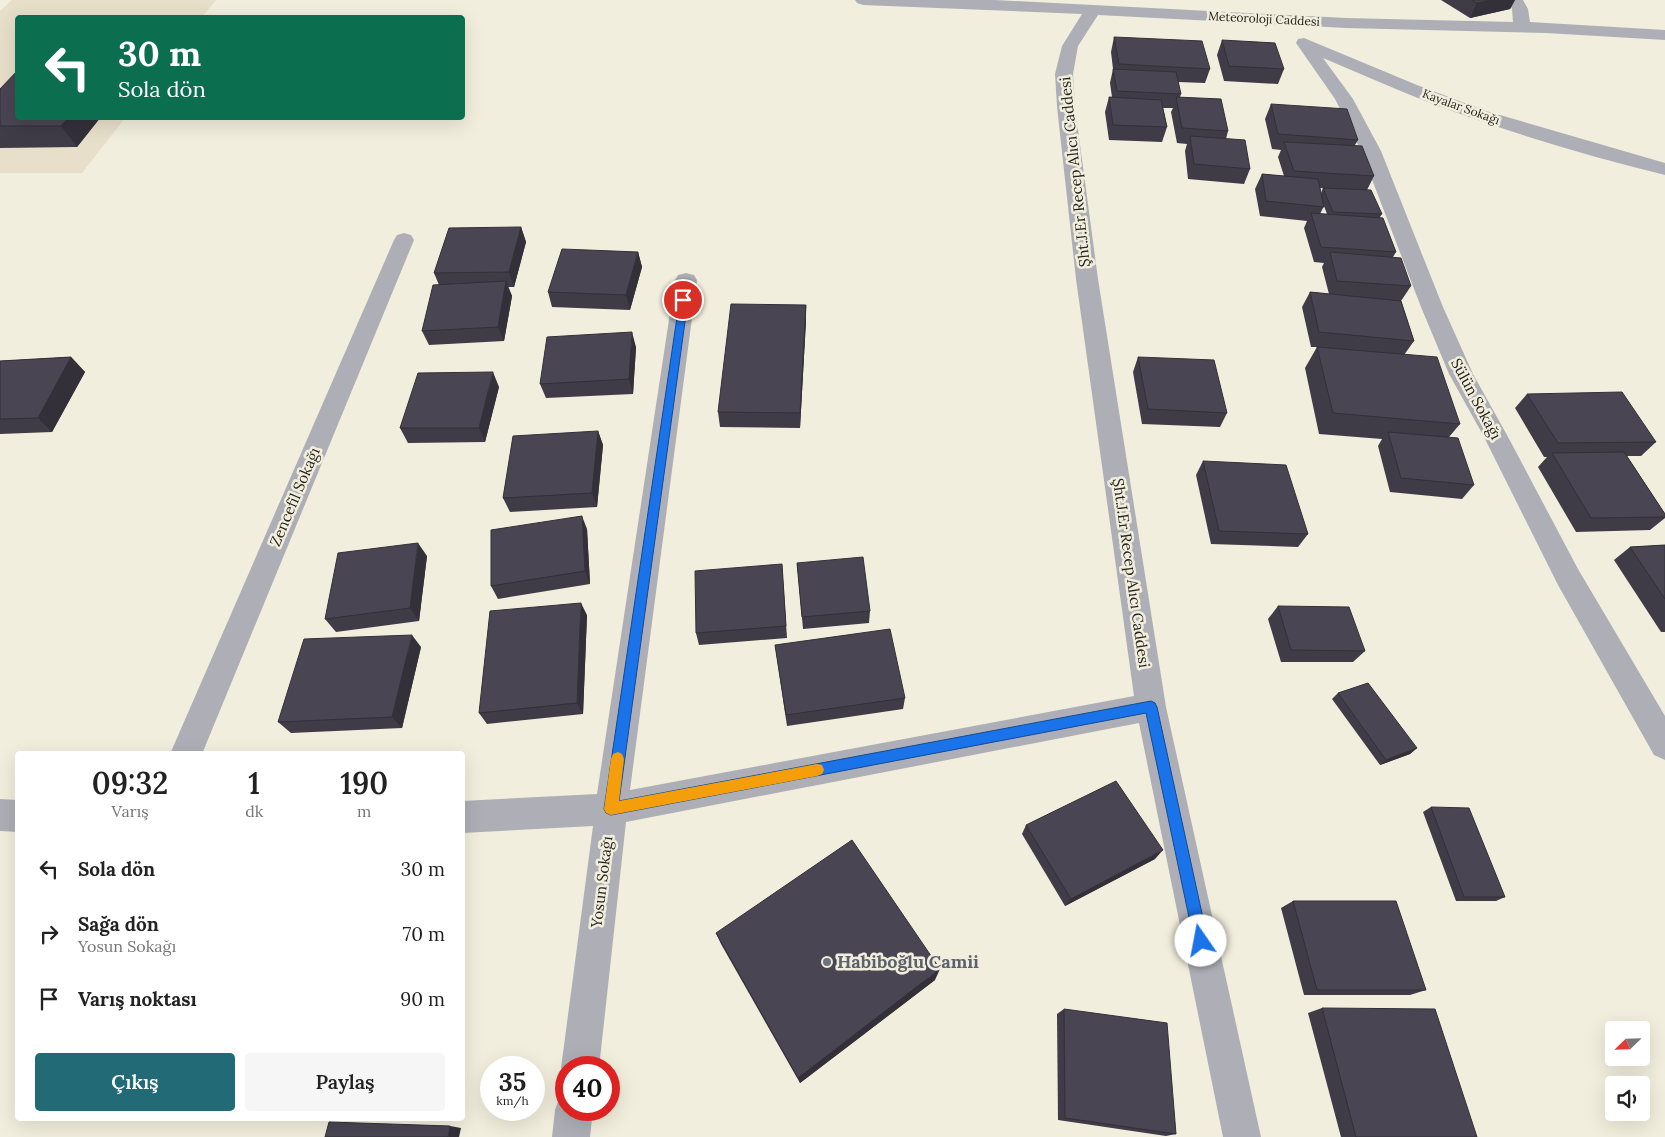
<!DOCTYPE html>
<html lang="tr">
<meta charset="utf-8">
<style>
:root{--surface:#fff;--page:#f6f6f6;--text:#222;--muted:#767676;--accent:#226b76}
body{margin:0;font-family:Lora,serif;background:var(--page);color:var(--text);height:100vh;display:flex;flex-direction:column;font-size:19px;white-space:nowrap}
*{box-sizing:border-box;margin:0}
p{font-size:16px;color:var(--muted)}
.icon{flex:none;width:28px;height:28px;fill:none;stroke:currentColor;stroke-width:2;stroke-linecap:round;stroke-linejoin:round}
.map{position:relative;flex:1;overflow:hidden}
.panel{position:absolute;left:15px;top:751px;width:450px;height:370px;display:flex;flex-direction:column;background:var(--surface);border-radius:5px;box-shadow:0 5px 20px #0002}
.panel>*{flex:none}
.top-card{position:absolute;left:15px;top:15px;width:450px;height:105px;border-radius:5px;box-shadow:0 5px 20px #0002;background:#0b6e4f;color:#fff;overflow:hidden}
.needle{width:32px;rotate:247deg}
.fabs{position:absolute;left:1605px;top:1021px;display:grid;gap:10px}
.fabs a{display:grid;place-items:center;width:45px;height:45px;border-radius:5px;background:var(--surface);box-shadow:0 5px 20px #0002;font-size:25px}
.speed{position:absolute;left:480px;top:1056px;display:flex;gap:10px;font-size:25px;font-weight:700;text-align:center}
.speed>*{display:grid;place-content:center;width:65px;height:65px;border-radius:50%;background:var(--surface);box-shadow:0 5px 20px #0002;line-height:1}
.speed small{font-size:12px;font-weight:400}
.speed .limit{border:8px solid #d22;background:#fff;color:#111}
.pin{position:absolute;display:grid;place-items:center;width:42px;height:42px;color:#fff;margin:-21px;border:2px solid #fff;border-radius:50%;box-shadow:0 1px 5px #0007}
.me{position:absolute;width:55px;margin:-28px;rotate:348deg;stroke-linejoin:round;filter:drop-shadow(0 0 4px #0008)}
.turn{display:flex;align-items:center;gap:18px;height:105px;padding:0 20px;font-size:22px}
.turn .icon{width:65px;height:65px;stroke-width:2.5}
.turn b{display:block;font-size:35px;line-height:42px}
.eta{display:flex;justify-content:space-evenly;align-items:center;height:85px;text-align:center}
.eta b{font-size:30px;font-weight:600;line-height:35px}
.primary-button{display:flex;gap:10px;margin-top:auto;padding:10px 20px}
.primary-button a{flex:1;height:58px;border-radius:5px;background:var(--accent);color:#fff;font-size:20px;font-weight:600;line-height:58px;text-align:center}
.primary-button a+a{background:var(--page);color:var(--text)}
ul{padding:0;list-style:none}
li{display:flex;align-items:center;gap:15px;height:65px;padding:0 20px}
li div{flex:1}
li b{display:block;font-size:19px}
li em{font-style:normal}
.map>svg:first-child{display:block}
.education{fill:#e8dfca}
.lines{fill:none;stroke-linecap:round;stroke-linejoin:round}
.minor{fill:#aeafb6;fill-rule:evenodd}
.wall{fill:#3f3b47;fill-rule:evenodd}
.shaded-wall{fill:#333039}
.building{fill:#494552;stroke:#333039}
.route{fill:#1a73e8;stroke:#114b97}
.slow{fill:#f59e0b}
.worship-dot{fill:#6b7280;stroke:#f2eedd;stroke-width:2}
.labels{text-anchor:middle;stroke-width:5;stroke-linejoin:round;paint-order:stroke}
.far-street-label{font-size:12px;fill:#25241e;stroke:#f2eedd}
.street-label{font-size:15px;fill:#25241e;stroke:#f2eedd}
.near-worship-label{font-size:18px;font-weight:bold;fill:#5b616d;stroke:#f2eedd;text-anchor:start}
</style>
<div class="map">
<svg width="1665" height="1137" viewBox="0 0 1665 1137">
<rect width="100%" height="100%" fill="#f2eedd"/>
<!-- education -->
<polygon class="education" points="12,0 216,0 202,17 18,18 18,118 125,118 82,173 0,173 0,11"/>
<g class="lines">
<!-- minor -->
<g class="minor">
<polygon points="855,0 995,0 1346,18 1513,22 1512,9 1507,0 1523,0 1528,9 1530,22 1665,30 1665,40 1546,33 1346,28 1098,15 1078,46 1073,74 1075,107 1098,279 1166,707 1261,1137 1223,1137 1139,723 626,822 599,1068 566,1068 566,1080 561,1068 593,826 462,833 462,801 597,794 675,280 678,275 686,273 694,275 697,280 630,790 1134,696 1076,279 1057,107 1055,74 1062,46 1082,14 863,5 857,3"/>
<path d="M1304,38L1417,85L1486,111L1665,163V175C1601,159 1537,141 1475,119C1423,102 1373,79 1323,58L1353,99L1381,151L1443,307L1473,374L1507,435L1578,569L1665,716V760L1654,755L1558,585L1483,435L1449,374L1421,307L1361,151L1335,99L1296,43L1298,39Z"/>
<polygon points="404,233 411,235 414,240 202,754 170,754 394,240 397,235"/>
<polygon points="0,799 18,800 18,832 0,831"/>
<polygon points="566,1094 566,1110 593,1110 590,1137 552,1137 555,1110 560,1096"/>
</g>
</g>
<!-- wall -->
<g class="wall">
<polygon points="1441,0 1515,0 1510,9 1470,18"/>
<polygon points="1114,37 1210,69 1205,83 1178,82 1181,94 1180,97 1228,131 1226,139 1250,169 1244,184 1188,179 1185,151 1187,144 1177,143 1171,112 1173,108 1163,108 1167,127 1162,142 1109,140 1105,112 1109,97 1112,97 1110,83 1113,69 1111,52"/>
<polygon points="1222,40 1284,69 1278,84 1224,81 1217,55"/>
<polygon points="0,89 18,118 100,118 77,147 0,148"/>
<path d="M1271,104L1358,140L1355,145L1374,176L1367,190L1382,214L1380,217L1396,252L1393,257L1411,286L1401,301L1414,341L1404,355L1460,424L1449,437L1474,485L1462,499L1390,492L1378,446L1382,439L1319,434L1305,368L1317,347H1311L1302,307L1310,292L1329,294L1322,267L1324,263L1314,262L1304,228L1307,221L1260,216L1255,189L1262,174L1284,176L1278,157L1281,150L1272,149L1265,119ZM1320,188H1323L1321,193ZM1324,206L1327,214H1320Z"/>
<polygon points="521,227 526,242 514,287 508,287 512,296 504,341 429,345 422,331 439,285 434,273"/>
<polygon points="638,252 642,267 630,310 552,307 548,292"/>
<polygon points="806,305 806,320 800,428 720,427 718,412"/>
<polygon points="636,347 633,394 546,398 540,384"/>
<polygon points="71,357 85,372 52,432 0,434 0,361"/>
<polygon points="1138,357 1227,413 1220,427 1142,424 1133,372"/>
<polygon points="499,387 485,442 408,443 400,428"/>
<polygon points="1527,394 1656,442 1641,456 1627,456 1665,514 1665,518 1650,530 1576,532 1538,467 1547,457 1544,457 1515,408"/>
<polygon points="598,431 603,445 597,507 510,512 503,498"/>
<polygon points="1203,461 1308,534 1298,547 1211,544 1196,475"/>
<polygon points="587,529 590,584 498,599 491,586"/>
<polygon points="1665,545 1665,632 1661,632 1614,560 1630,547"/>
<polygon points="427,556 419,621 336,632 325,619"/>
<polygon points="797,563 870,611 869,623 803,629"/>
<polygon points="782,564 787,638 699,645 696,633"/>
<polygon points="1278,606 1365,651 1353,662 1281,662 1268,619"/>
<polygon points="587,615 583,714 487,724 479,713"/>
<polygon points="775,645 905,698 903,709 787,726"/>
<polygon points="421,647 402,728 291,733 278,722"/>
<polygon points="1338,693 1417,748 1410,754 1380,765 1332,699"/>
<polygon points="1431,807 1505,897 1496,901 1456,901 1423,812"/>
<polygon points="1026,825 1155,859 1065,906 1022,834"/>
<polygon points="1293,901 1426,990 1410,995 1304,995 1281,908"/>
<polygon points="716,933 935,980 800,1083 721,944"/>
<polygon points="1322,1008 1477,1137 1341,1137 1308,1013"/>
<polygon points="1064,1009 1176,1134 1166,1136 1058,1120 1057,1014"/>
</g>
<!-- shaded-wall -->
<g class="shaded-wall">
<polygon points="1492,0 1515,0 1510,9 1470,18 1477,3"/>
<polygon points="68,118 100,118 77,147 61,126"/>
<polygon points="521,227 526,242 514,287 509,272"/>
<polygon points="638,252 642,267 630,310 626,295"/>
<polygon points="506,281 512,296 504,341 498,327"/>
<polygon points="806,305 806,320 800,428 800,413"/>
<polygon points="632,332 636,347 633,394 629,379"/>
<polygon points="71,357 85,372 52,432 38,418"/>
<polygon points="493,372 499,387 485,442 479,428"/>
<polygon points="598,431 603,445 597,507 592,493"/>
<polygon points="582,516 587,529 590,584 585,571"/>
<polygon points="418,543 427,556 419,621 410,608"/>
<polygon points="581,603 587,615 583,714 577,703"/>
<polygon points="412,635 421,647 402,728 392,717"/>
<polygon points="1417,748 1410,754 1380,765 1386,760"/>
<polygon points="1163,850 1155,859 1065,906 1071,899"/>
<polygon points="940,969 935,980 800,1083 798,1078"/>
<polygon points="450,1126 461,1128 459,1137 448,1137"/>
</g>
<!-- building -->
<g class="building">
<polygon points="1472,0 1492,0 1477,3"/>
<polygon points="1114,37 1202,41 1210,69 1119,64"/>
<polygon points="1222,40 1275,43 1284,69 1229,66"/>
<polygon points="1113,69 1176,72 1181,94 1117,91"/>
<polygon points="18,70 18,118 68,118 61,126 0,126 0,89"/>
<polygon points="1109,97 1161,100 1167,127 1113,125"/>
<polygon points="1176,97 1221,99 1228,131 1182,128"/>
<polygon points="1271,104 1347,109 1358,140 1278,134"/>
<polygon points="1190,136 1245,140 1250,169 1194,164"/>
<polygon points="1284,142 1362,146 1374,176 1294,171"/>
<polygon points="1262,174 1318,179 1324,207 1266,201"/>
<polygon points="1323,188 1371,190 1382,214 1333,212"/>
<polygon points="1311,213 1383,218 1396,252 1321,247"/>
<polygon points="521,227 509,272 434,273 449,228"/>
<polygon points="562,249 638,252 626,295 548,292"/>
<polygon points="1330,252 1401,258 1411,286 1337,281"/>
<polygon points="506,281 498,327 422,331 433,285"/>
<polygon points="1310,292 1401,301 1414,341 1319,332"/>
<polygon points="731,304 806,305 800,413 718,412"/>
<polygon points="632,332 629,379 540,384 547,337"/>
<polygon points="1317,347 1437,357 1460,424 1333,413"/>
<polygon points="71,357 38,418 0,419 0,361"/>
<polygon points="1138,357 1214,360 1227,413 1148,409"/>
<polygon points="493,372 479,428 400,428 418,373"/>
<polygon points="1622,392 1656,442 1558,443 1527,394"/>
<polygon points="598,431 592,493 503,498 513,436"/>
<polygon points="1388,432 1458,438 1474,485 1401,478"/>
<polygon points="1624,452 1665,514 1665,517 1591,518 1552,453"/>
<polygon points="1203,461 1286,465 1308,534 1219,531"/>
<polygon points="582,516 585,571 491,586 491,530"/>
<polygon points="418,543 410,608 325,619 338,553"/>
<polygon points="1665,545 1665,599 1630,547"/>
<polygon points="863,557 870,611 802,617 797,563"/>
<polygon points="782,564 786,626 696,633 695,571"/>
<polygon points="581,603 577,703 479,713 490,611"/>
<polygon points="1278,606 1349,607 1365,651 1291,650"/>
<polygon points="890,629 905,698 786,715 775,645"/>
<polygon points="412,635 392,717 278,722 304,639"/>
<polygon points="1368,683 1417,748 1386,760 1338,693"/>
<polygon points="1116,781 1163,850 1071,899 1026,825"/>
<polygon points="1431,807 1469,808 1505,897 1464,897"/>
<polygon points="852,840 940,969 798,1078 716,933"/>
<polygon points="1293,901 1396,901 1426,990 1317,990"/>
<polygon points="1322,1008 1435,1009 1477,1137 1356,1137"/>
<polygon points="1064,1009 1167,1023 1176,1134 1065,1118"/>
<polygon points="329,1122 450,1126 448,1137 325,1137"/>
</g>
<!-- route -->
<polygon class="route" points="680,297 683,297 688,300 619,801 1151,701 1155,703 1157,707 1208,941 1206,946 1201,949 1196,946 1194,941 1146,713 611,815 606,813 604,809"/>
<!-- slow -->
<polygon class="slow" points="618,752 622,754 624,759 619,801 817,764 822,765 824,770 822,774 817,776 611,815 606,813 604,809 611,759 613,754"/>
<!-- markers -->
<circle class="worship-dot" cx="827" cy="962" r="5"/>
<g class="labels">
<!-- far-street labels -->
<g class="far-street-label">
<text transform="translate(1264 19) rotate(3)" y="4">Meteoroloji Caddesi</text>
<text transform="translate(1461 107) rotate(20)" y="4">Kayalar Sokağı</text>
</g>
<!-- street labels -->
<g class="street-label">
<text transform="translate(1075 172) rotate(-96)" y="5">Şht.J.Er Recep Alıcı Caddesi</text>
<text transform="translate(1476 399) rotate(62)" y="5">Sülün Sokağı</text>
<text transform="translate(295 497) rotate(-67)" y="5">Zencefil Sokağı</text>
<text transform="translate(1131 573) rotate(82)" y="5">Şht.J.Er Recep Alıcı Caddesi</text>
<text transform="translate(602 882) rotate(-83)" y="5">Yosun Sokağı</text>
</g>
<!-- near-worship labels -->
<g class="near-worship-label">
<text x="837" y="968">Habiboğlu Camii</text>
</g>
</g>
</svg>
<div class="fabs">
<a><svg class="needle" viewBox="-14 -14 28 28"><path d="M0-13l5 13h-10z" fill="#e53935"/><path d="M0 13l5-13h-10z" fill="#767676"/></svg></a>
<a><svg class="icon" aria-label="sound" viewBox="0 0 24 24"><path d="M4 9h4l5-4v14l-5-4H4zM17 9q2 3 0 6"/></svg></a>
</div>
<div class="speed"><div>35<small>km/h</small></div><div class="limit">40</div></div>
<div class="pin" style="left:683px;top:300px;background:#d93025"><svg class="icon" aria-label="arrive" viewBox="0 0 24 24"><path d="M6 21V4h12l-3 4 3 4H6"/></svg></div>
<svg class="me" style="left:1201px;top:941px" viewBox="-20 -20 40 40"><circle r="19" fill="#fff"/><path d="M0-13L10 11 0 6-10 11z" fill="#1a73e8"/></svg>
<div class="top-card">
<div class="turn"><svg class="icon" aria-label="left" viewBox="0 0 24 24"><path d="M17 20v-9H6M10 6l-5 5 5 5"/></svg><div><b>30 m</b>Sola dön</div></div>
</div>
<section class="panel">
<div class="eta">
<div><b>09:32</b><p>Varış</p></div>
<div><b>1</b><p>dk</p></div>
<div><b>190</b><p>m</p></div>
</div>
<ul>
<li><svg class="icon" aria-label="left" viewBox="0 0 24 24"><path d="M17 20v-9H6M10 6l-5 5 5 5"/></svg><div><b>Sola dön</b></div><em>30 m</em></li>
<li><svg class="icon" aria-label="right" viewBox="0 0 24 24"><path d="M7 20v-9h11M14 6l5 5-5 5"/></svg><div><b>Sağa dön</b><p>Yosun Sokağı</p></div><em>70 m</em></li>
<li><svg class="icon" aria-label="arrive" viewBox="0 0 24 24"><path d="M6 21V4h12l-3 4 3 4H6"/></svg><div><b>Varış noktası</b></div><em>90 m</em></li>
</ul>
<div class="primary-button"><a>Çıkış</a><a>Paylaş</a></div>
</section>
</div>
